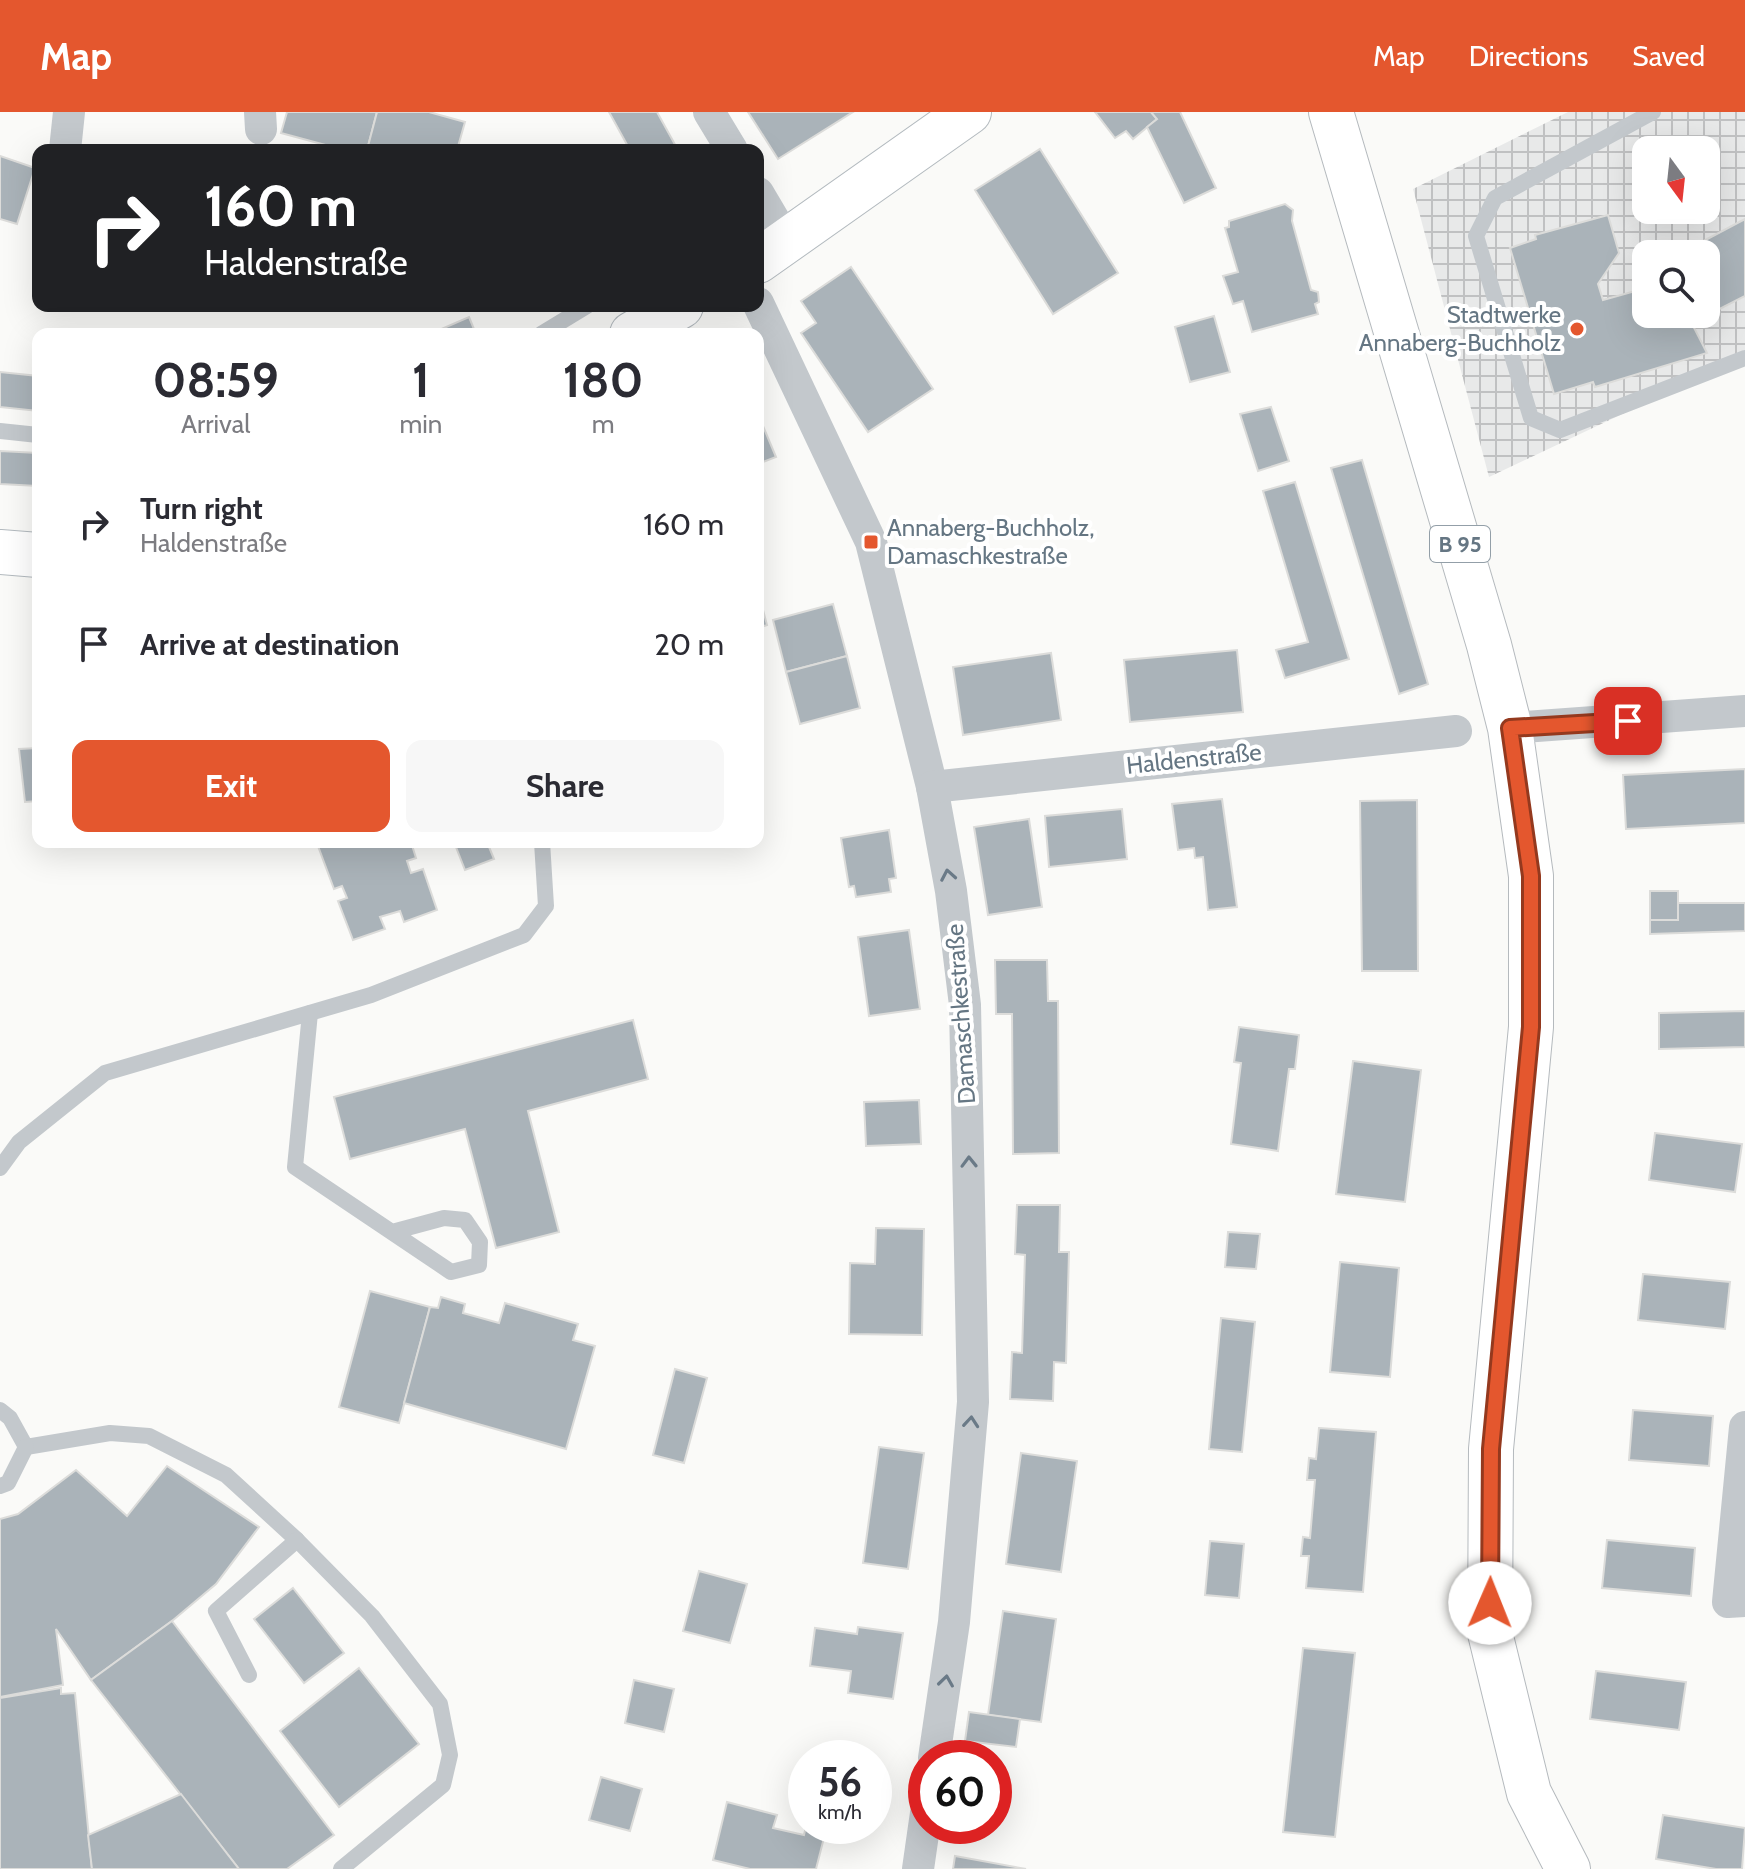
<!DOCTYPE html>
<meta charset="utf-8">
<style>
:root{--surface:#fff;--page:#f7f7f7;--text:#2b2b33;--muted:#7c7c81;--accent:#e4572e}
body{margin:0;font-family:Cabin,sans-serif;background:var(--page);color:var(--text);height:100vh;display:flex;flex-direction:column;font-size:30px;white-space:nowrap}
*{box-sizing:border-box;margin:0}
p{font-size:26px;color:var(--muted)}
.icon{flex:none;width:44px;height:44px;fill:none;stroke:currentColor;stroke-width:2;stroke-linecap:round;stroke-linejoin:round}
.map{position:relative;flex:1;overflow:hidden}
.sheet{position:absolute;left:32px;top:216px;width:732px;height:520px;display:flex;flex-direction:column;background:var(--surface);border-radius:16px;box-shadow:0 8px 32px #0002}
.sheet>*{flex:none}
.banner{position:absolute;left:32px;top:32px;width:732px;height:168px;border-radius:16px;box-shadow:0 8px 32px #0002;background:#202124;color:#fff;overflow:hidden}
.needle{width:52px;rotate:165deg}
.controls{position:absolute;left:1632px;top:24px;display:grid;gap:16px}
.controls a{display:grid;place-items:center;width:88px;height:88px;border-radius:16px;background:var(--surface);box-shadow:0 8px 32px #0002;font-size:40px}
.speed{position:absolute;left:788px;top:1628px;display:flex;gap:16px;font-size:40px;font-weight:700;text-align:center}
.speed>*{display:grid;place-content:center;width:104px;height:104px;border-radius:50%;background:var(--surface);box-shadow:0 8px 32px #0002;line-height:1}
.speed small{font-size:20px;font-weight:400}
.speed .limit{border:12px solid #d22;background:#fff;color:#111}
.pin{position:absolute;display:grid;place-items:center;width:68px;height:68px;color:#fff;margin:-34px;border-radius:16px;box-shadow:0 4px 12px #0006}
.me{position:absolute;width:88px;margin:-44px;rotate:1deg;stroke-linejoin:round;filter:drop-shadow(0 0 6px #0008)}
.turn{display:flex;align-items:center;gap:28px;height:168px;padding:0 40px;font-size:36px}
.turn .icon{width:104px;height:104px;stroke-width:2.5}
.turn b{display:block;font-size:56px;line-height:68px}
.eta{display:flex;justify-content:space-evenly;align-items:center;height:136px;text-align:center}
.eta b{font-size:48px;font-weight:700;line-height:56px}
.button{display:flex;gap:16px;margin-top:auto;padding:16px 40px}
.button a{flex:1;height:92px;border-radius:16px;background:var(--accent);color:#fff;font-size:32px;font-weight:700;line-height:92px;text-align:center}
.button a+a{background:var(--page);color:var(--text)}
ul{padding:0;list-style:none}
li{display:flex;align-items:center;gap:24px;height:120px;padding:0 40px}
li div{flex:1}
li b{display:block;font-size:30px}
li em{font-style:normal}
header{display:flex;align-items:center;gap:48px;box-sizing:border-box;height:112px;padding:0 40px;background:var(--accent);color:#fff}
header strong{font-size:38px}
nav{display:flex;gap:44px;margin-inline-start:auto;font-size:28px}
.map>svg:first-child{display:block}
.industrial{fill:url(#industrial-grid);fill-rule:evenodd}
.building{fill:#aab3b9;stroke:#dcdcda;stroke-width:2}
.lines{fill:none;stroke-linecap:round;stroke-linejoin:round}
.secondary-casing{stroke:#b3babf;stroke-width:46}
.primary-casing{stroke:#b5babe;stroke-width:46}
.lane{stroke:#c3c8cc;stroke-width:16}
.street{stroke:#c3c8cc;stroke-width:32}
.secondary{stroke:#fff;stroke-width:44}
.primary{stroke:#fff;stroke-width:44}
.oneway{stroke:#6a7a87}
.route-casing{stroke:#94391e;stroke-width:20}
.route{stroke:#e4572e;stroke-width:14}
.poi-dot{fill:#e4572e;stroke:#fff;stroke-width:3}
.labels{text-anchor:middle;stroke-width:8;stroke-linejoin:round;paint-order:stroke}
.shield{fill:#fff;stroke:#939fa8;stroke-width:2}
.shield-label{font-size:22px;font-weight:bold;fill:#657683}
.poi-label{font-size:24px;fill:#657683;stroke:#fff;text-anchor:end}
.street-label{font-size:24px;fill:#657683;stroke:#fff}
</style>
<header>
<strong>Map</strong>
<nav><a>Map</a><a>Directions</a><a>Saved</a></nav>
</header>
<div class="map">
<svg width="1745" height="1757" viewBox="0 0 1745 1757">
<defs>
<pattern id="industrial-grid" width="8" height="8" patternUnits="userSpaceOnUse" patternTransform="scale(2)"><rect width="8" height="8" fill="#e8e9e9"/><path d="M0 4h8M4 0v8" fill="none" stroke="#c0c1c2"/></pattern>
</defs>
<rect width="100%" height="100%" fill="#fafaf8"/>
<!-- industrial -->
<path class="industrial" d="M1568,0H1745V244L1489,365L1413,77ZM1646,38H1706V98H1646ZM1646,142H1706V202H1646Z"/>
<!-- building -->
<g class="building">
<polygon points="287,0 377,0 367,38 344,38 281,21"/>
<polygon points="377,0 429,0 465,10 457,38 367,38"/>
<polygon points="609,0 657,0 678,38 630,38"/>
<polygon points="748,0 853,0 778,47"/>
<polygon points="1095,0 1151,0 1157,7 1133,27 1126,19 1115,26"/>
<polygon points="1151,0 1180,0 1216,76 1184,91 1147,15 1157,7"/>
<polygon points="1040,37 1118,161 1053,202 975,78"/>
<polygon points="0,44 35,56 17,112 0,107"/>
<polygon points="1285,92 1293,98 1292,109 1311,178 1318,180 1319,190 1315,192 1318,202 1252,220 1243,189 1233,192 1223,164 1238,160 1225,116 1229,115 1229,109"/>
<polygon points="1608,103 1619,141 1598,172 1603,188 1646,176 1646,202 1687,202 1707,241 1595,275 1593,270 1554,282 1510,136 1536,127 1535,123"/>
<polygon points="1745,107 1745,184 1700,207 1698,202 1706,202 1706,142 1679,142"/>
<polygon points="851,155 933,277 868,320 801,221 816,211 801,189"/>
<polygon points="1214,204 1230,260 1190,270 1175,215"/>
<polygon points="469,205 476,222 430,222"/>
<polygon points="0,260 38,264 38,299 0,295"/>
<polygon points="1271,295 1289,349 1258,359 1240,302"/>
<polygon points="758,302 776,345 758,352"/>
<polygon points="0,339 38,341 38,374 0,372"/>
<polygon points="1362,348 1428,572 1399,582 1331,356"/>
<polygon points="1295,370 1349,547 1285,566 1276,538 1308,530 1263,379"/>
<polygon points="758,479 767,513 758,516"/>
<polygon points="833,492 847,544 786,560 773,508"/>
<polygon points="1237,538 1243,600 1130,610 1124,548"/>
<polygon points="1051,541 1061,608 963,623 953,555"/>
<polygon points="847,544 860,596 800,612 786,560"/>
<polygon points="38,636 38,689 25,690 19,637"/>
<polygon points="1745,657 1745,711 1626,717 1623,663"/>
<polygon points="1222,687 1237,795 1208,798 1203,745 1195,746 1194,736 1178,738 1172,692"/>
<polygon points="1417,688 1418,859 1362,859 1360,689"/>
<polygon points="1122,697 1127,747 1049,755 1045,704"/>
<polygon points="1029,707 1042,795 988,803 974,715"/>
<polygon points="889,718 896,766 889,767 891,780 856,785 854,774 849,775 841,726"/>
<polygon points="328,730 411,730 416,746 407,749 411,761 423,757 437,798 404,810 400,799 380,805 385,817 353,828 338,789 347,786 342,774 334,777 318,734"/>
<polygon points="454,730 487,730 494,747 465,758"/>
<rect x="1650" y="779" width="28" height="29"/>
<polygon points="1678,791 1745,791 1745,819 1650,822 1650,808 1678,808"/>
<polygon points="909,818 920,897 869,904 858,825"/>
<polygon points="995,848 1047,848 1048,889 1058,889 1059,1041 1013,1042 1012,902 996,902"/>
<polygon points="1745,899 1745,935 1659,937 1659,901"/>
<polygon points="633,908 648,967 528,999 559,1120 496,1136 465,1017 350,1047 334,985"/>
<polygon points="1239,915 1299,923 1295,957 1289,957 1278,1039 1231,1032 1241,951 1234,950"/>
<polygon points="1353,949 1421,958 1405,1090 1336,1082"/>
<polygon points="919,988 921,1032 866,1034 864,990"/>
<polygon points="1655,1021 1742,1032 1735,1080 1649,1068"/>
<polygon points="1017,1093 1060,1093 1059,1140 1069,1140 1066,1251 1054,1250 1053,1289 1010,1287 1012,1240 1022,1241 1025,1143 1015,1142"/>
<polygon points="876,1116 924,1117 922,1223 849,1222 850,1151 875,1152"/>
<polygon points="1228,1120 1260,1122 1256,1157 1225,1155"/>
<polygon points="1340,1150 1399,1156 1390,1265 1330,1260"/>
<polygon points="1643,1162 1730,1170 1725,1217 1638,1208"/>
<polygon points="370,1179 430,1195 399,1311 339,1295"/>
<polygon points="441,1185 465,1192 463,1201 499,1211 505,1191 578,1212 573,1228 595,1234 566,1337 404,1291 430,1195 438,1196"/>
<polygon points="1221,1206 1255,1210 1242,1340 1209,1337"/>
<polygon points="675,1257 707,1266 684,1351 653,1343"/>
<polygon points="1633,1298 1713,1304 1709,1354 1629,1348"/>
<polygon points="1319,1316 1376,1320 1363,1480 1306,1476 1309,1444 1301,1444 1303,1425 1310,1426 1315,1368 1307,1368 1309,1346 1316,1347"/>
<polygon points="879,1335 924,1341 908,1457 863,1451"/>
<polygon points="1021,1341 1077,1349 1061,1460 1006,1452"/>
<polygon points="167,1354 259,1415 216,1472 172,1509 91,1568 56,1517 63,1573 0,1585 0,1407 18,1402 76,1358 127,1404"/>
<polygon points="1607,1428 1695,1436 1691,1484 1602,1476"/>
<polygon points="1210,1429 1244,1432 1239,1486 1205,1483"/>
<polygon points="699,1459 747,1472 730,1531 683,1519"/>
<polygon points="293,1476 344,1541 304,1571 254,1507"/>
<polygon points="1003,1499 1056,1507 1041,1610 988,1603"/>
<polygon points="172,1509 334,1723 287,1757 239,1757 91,1568"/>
<polygon points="858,1515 903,1521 893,1587 848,1581 851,1559 810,1554 815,1516 857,1522"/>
<polygon points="1303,1536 1355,1541 1335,1725 1283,1720"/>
<polygon points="359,1556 419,1632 339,1695 280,1619"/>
<polygon points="1596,1559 1686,1570 1679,1618 1590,1607"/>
<polygon points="634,1568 674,1577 664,1620 625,1611"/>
<polygon points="61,1576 61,1582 75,1581 92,1757 0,1757 0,1586"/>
<polygon points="969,1600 1020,1607 1016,1635 965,1629"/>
<polygon points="601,1665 642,1677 630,1719 589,1708"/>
<polygon points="181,1682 239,1757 92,1757 88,1723"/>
<polygon points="727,1690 777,1703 773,1716 804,1723 806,1714 827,1714 816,1757 750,1757 713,1748"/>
<polygon points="1663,1703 1745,1716 1742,1757 1716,1757 1656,1747"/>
<polygon points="955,1744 1026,1757 953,1757"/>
</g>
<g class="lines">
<defs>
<g id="secondary">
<polyline points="758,149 969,0"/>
<polyline points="632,222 681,194"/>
<polyline points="0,440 38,443"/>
</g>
<polyline id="primary" points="1331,0 1489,533 1510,616 1531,764 1531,915 1491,1337 1490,1521 1529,1681 1568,1757"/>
</defs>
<!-- secondary casing -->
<use href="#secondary" class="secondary-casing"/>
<!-- primary casing -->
<use href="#primary" class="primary-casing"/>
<!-- lane -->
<g class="lane">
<polyline points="1653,0 1495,86 1476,124 1531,306 1560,318 1745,246"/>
<polyline points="541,222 587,194"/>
<polyline points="0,319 38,323"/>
<polyline points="310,901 295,1055 451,1160 479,1153 480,1130 465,1108 444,1106 392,1120"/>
<polyline points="0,1056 19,1030 105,961 371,883 524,823 546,794 542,730"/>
<polyline points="0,1298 10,1306 26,1335 110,1321 149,1324 226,1363 297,1428 372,1504 440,1592 450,1643 443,1673 341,1757"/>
<polyline points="0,1374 8,1371 26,1335"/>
<polyline points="249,1563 216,1499 297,1428"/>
</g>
<!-- street -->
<g class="street">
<polyline points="260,0 261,17"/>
<polyline points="709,0 732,38"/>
<polyline points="65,38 69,0"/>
<polyline points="758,81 787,130"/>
<polyline points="758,191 871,430 932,675 951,779 965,893 973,1290 954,1510 934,1646"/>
<polyline points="1510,616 1745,599"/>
<polyline points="932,675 1456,619"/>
<polyline points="1745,1315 1728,1490 1745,1489"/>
<polyline points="918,1757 926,1701"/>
</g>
<!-- secondary -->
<use href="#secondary" class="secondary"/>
<!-- primary -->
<use href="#primary" class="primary"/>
</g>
<!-- one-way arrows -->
<defs><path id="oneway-chevron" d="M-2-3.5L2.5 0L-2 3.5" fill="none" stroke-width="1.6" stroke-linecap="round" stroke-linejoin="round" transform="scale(2)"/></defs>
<g class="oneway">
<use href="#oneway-chevron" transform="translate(948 763) rotate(-100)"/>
<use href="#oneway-chevron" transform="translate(969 1050) rotate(-91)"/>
<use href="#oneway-chevron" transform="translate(971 1310) rotate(-85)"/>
<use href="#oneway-chevron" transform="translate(946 1569) rotate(-82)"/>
</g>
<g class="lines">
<defs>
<polyline id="route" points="1490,1491 1491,1337 1531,915 1531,764 1510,616 1628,609"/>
</defs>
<!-- route casing -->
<use href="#route" class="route-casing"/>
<!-- route -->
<use href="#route" class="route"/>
</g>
<!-- markers -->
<g class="poi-dot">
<circle cx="1577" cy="217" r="8"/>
<rect x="863" y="422" width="16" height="16" rx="4"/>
</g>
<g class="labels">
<!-- shield labels -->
<rect class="shield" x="1430" y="414" width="60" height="36" rx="6"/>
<g class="shield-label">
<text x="1460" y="440">B 95</text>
</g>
<!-- poi labels -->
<g class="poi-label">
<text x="1561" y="211">Stadtwerke<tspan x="1561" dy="28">Annaberg-Buchholz</tspan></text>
<text x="887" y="424" text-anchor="start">Annaberg-Buchholz,<tspan x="887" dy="28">Damaschkestraße</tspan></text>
</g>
<!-- street labels -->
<g class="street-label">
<text transform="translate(1194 647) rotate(-6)" y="8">Haldenstraße</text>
<text transform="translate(961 902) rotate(-94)" y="8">Damaschkestraße</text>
</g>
</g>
</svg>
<div class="controls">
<a><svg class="needle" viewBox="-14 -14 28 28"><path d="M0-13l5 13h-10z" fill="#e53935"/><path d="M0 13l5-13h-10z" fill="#7c7c81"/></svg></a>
<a><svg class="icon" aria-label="search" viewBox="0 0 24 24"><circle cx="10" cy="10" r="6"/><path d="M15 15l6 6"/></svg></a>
</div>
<div class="speed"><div>56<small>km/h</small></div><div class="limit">60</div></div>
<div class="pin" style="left:1628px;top:609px;background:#d93025"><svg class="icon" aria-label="arrive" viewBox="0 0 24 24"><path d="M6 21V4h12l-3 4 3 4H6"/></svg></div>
<svg class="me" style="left:1490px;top:1491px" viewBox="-20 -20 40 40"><circle r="19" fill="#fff"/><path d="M0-13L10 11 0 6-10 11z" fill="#e4572e"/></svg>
<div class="banner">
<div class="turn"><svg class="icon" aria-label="right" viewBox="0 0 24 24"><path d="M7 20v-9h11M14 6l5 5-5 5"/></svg><div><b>160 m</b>Haldenstraße</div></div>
</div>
<section class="sheet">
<div class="eta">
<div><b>08:59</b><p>Arrival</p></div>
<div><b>1</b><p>min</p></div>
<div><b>180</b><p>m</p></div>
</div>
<ul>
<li><svg class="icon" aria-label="right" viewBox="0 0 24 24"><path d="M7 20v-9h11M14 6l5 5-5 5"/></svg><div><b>Turn right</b><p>Haldenstraße</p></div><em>160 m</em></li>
<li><svg class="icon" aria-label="arrive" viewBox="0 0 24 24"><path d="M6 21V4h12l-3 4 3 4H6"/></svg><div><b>Arrive at destination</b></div><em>20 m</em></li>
</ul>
<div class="button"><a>Exit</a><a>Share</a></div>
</section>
</div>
